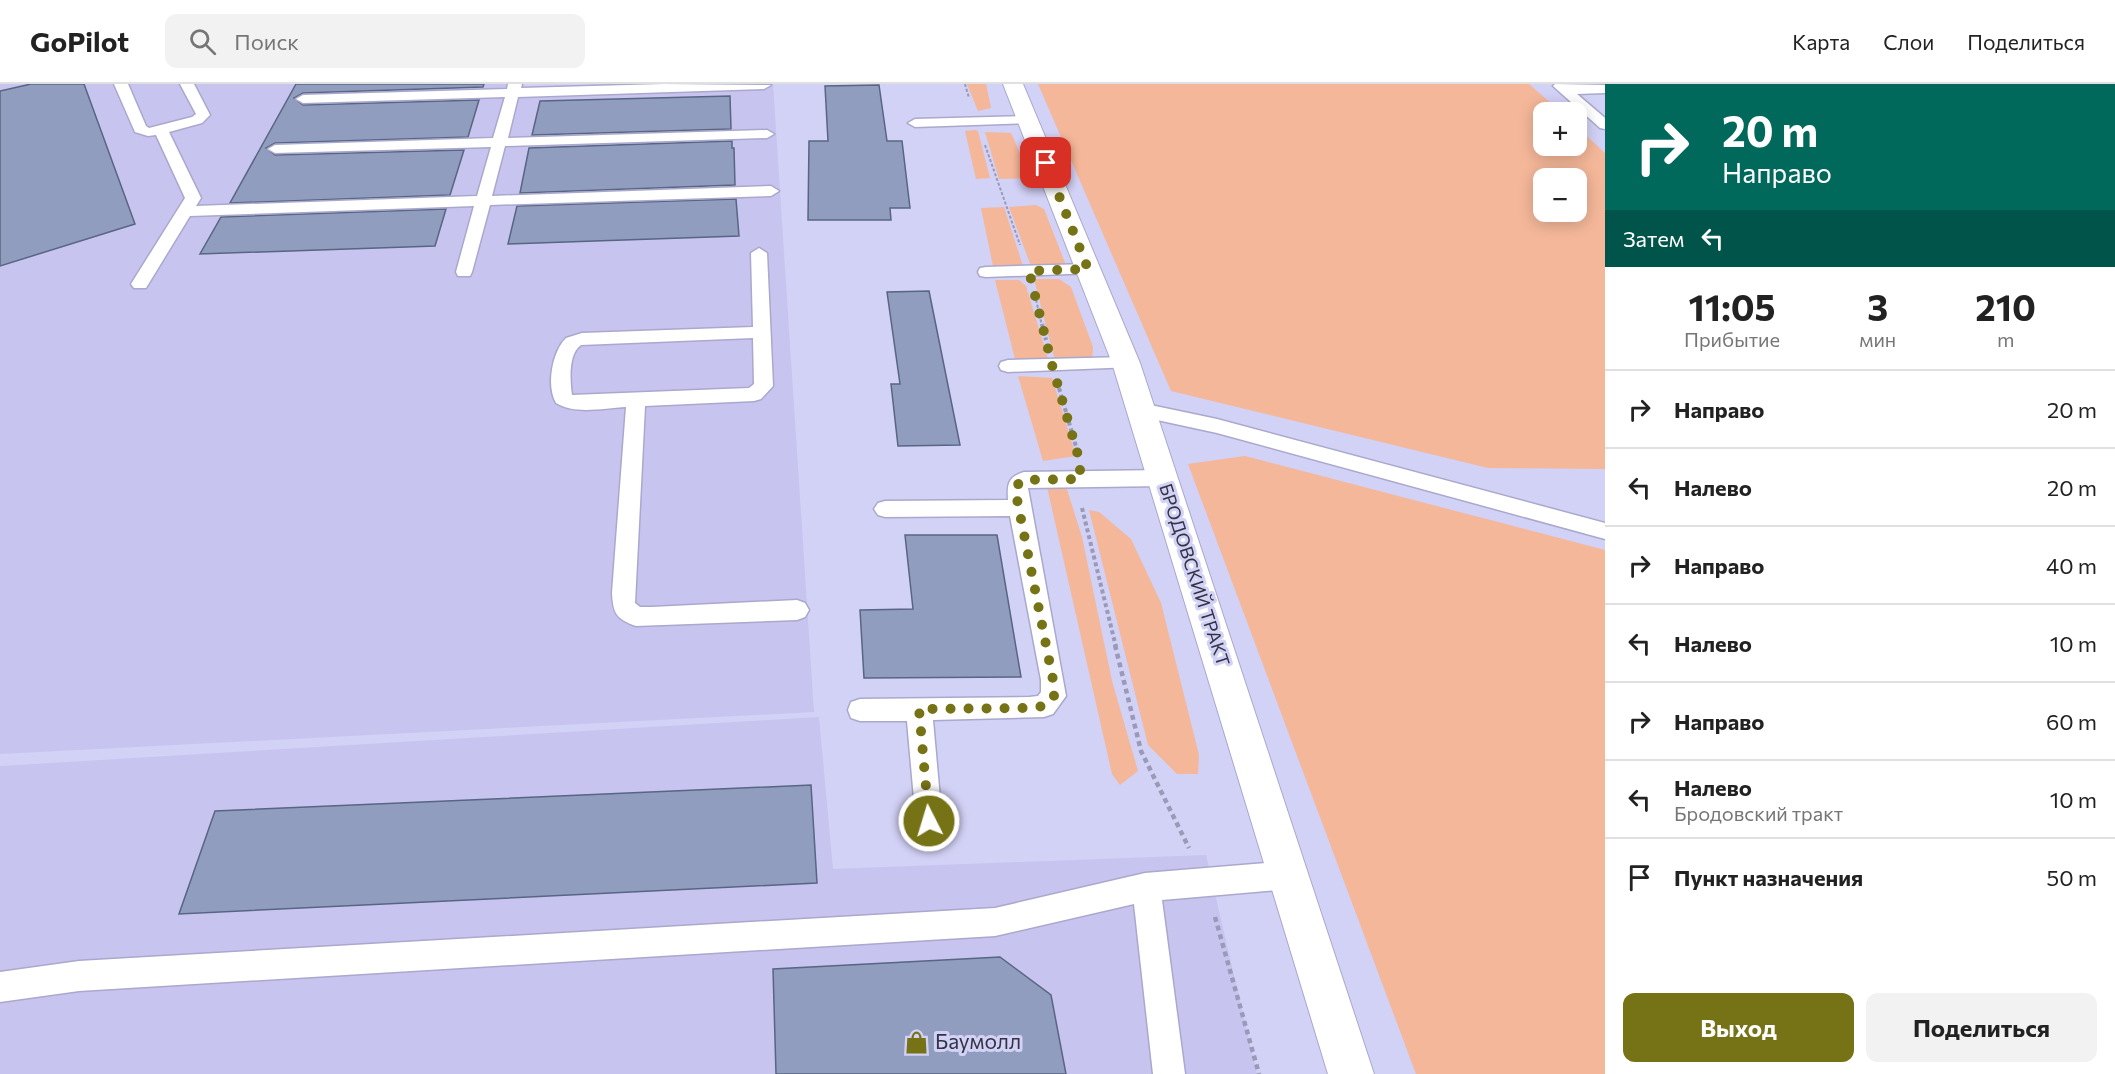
<!DOCTYPE html>
<html lang="ru">
<meta charset="utf-8">
<style>
:root{--surface:#fff;--page:#f2f2f2;--text:#222;--muted:#767676;--line:#e0e0e0;--accent:#767216}
body{margin:0;font-family:Commissioner,sans-serif;background:var(--page);color:var(--text);height:100vh;display:flex;flex-direction:column;font-size:22px;white-space:nowrap}
*{box-sizing:border-box;margin:0}
p{font-size:20px;color:var(--muted)}
.icon{flex:none;width:33px;height:33px;fill:none;stroke:currentColor;stroke-width:2;stroke-linecap:round;stroke-linejoin:round}
.map{position:relative;flex:1;overflow:hidden}
.side{display:flex;flex-direction:column;background:var(--surface);width:510px}
.side>*{flex:none}
.guide{background:#00695c;color:#fff;overflow:hidden}
.tools{position:absolute;left:1533px;top:18px;display:grid;gap:12px}
.tools a{display:grid;place-items:center;width:54px;height:54px;border-radius:12px;background:var(--surface);box-shadow:0 3px 15px #0003;font-size:30px}
.pin{position:absolute;display:grid;place-items:center;width:51px;height:51px;color:#fff;margin:-26px;border-radius:12px;box-shadow:0 3px 9px #0006}
.me{position:absolute;width:66px;margin:-33px;rotate:355deg;stroke-linejoin:round;filter:drop-shadow(0 0 4px #0008)}
.turn{display:flex;align-items:center;gap:21px;height:126px;padding:0 18px;font-size:27px}
.turn .icon{width:78px;height:78px;stroke-width:2.5}
.turn b{display:block;font-size:42px;line-height:51px}
.then{display:flex;align-items:center;height:57px;padding:0 18px;background:#0003;gap:12px;font-size:22px}
.eta{display:flex;justify-content:space-evenly;align-items:center;height:102px;text-align:center}
.eta b{font-size:36px;font-weight:700;line-height:42px}
.action{display:flex;gap:12px;margin-top:auto;padding:12px 18px}
.action a{flex:1;height:69px;border-radius:12px;background:var(--accent);color:#fff;font-size:24px;font-weight:700;line-height:69px;text-align:center}
.action a+a{background:var(--page);color:var(--text)}
ul{padding:0;list-style:none}
li{display:flex;align-items:center;gap:18px;height:78px;padding:0 18px;border-top:2px solid var(--line)}
li div{flex:1}
li b{display:block;font-size:22px}
li em{font-style:normal}
header{display:flex;align-items:center;gap:36px;box-sizing:border-box;height:84px;padding:0 30px;background:var(--surface);border-bottom:2px solid var(--line)}
header strong{font-size:28px}
nav{display:flex;gap:33px;margin-inline-start:auto;font-size:21px}
.search{width:420px;height:54px;background:var(--page);display:flex;align-items:center;gap:15px;box-sizing:border-box;padding:0 21px;border-radius:12px;color:var(--muted);font-size:22px}
main{display:flex;flex:1;min-height:0}
.map>svg:first-child{display:block}
.built{fill:#c7c4f0}
.green{fill:#f4b799;fill-rule:evenodd}
.building{fill:#909dbe;stroke:#586583;stroke-width:1.5}
.lines{fill:none;stroke-linecap:round;stroke-linejoin:round}
.service-casing{stroke:#aaa8cc;stroke-width:3}
.tertiary-casing{stroke:#aaa8cc;stroke-width:2}
.path-far2{stroke:#9a9ab6;stroke-width:2;stroke-dasharray:3 2;stroke-linecap:butt}
.path-far1{stroke:#9a9ab6;stroke-width:4;stroke-dasharray:4 3;stroke-linecap:butt}
.path{stroke:#9a9ab6;stroke-width:4.5;stroke-dasharray:5 4;stroke-linecap:butt}
.service{fill:#fff;fill-rule:evenodd}
.tertiary{fill:#fff;fill-rule:evenodd}
.route{stroke:#767216;stroke-width:10;stroke-dasharray:0 18}
.labels{text-anchor:middle;stroke-width:6;stroke-linejoin:round;paint-order:stroke}
.street-label{font-size:18px;fill:#333341;stroke:#d2d1f6}
.near-poi-label{font-size:21px;fill:#333341;stroke:#d2d1f6;text-anchor:start}
</style>
<header>
<strong>GoPilot</strong>
<div class="search"><svg class="icon" aria-label="search" viewBox="0 0 24 24"><circle cx="10" cy="10" r="6"/><path d="M15 15l6 6"/></svg>Поиск</div>
<nav><a>Карта</a><a>Слои</a><a>Поделиться</a></nav>
</header>
<main>
<div class="map">
<svg width="1605" height="990" viewBox="0 0 1605 990">
<rect width="100%" height="100%" fill="#d2d1f6"/>
<!-- built -->
<g class="built">
<polygon points="0,0 524,0 523,5 773,0 814,628 0,670"/>
<polygon points="819,633 833,785 1206,771 1257,990 0,990 0,682"/>
</g>
<!-- green -->
<g class="green">
<polygon points="967,0 986,0 991,24 978,27"/>
<path d="M1038,0H1529L1561,28H1544V62H1576L1577,43L1605,69V385L1488,384L1171,307ZM1544,94H1576V128H1544Z"/>
<polygon points="975,46 978,47 990,94 976,95 965,47"/>
<polygon points="985,48 1011,49 1031,94 999,95"/>
<polygon points="1036,121 1044,125 1067,184 1032,185 1009,123"/>
<polygon points="1004,123 1024,185 994,187 981,124"/>
<polygon points="1034,195 1059,195 1071,203 1093,263 1092,276 1055,277"/>
<polygon points="995,196 1019,196 1026,202 1049,278 1016,279"/>
<polygon points="1018,292 1052,294 1076,372 1043,377"/>
<polygon points="1245,372 1605,466 1605,990 1416,990 1188,380"/>
<polygon points="1045,394 1064,396 1082,453 1112,597 1138,687 1120,701 1112,690"/>
<polygon points="1089,426 1099,428 1131,455 1161,519 1199,671 1198,690 1177,690 1148,661"/>
</g>
<!-- building -->
<g class="building">
<polygon points="31,0 84,0 135,140 0,182 0,7"/>
<polygon points="296,0 484,0 483,3 303,9 294,14 303,21 479,16 468,53 275,59 266,64 275,71 464,66 450,111 230,119"/>
<polygon points="879,1 887,57 902,57 910,124 890,124 891,136 808,136 809,57 828,57 825,2"/>
<polygon points="730,12 731,45 532,51 540,17"/>
<polygon points="732,57 732,64 734,64 735,101 520,109 529,64"/>
<polygon points="736,115 739,152 508,160 517,122"/>
<polygon points="446,125 435,162 200,170 221,133"/>
<polygon points="929,207 960,361 898,362 891,300 900,300 887,208"/>
<polygon points="905,451 997,451 1021,593 864,594 860,526 913,525"/>
<polygon points="811,701 817,799 179,830 215,727"/>
<polygon points="1000,873 1051,911 1066,990 776,990 773,885"/>
</g>
<g class="lines">
<defs>
<g id="service">
<polygon points="114,0 128,0 146,42 149,44 192,33 196,30 180,0 194,0 210,31 202,39 169,48 201,114 196,122 477,112 491,63 275,69 268,65 275,61 493,54 505,13 303,19 296,15 303,11 507,5 508,0 522,0 521,4 664,0 771,1 764,5 518,13 508,54 767,46 774,50 767,54 505,62 492,112 771,102 779,107 771,112 490,121 472,188 470,192 458,192 456,188 474,122 190,132 146,204 134,204 131,200 185,114 156,51 148,52 135,48"/>
<polygon points="1555,0 1605,1 1605,9 1577,10 1605,34 1605,45 1600,44 1553,2"/>
<polygon points="1028,32 1033,33 1035,36 1033,39 915,43 908,39 915,35"/>
<path d="M759,164L767,169L773,302L761,315L754,317L645,322L635,519L640,523H652L797,516L805,519L809,526L805,533L797,536L636,542C616,535 613,529 612,509L626,323C604,324 575,331 556,319C546,302 552,268 566,254L582,249L753,243L751,169ZM753,254L754,300L749,304L572,311C570,297 568,270 581,261Z"/>
<polygon points="1088,180 1096,185 1094,189 986,193 980,192 978,188 980,184 986,183"/>
<polygon points="1126,273 1133,275 1135,279 1133,283 1008,288 1001,286 999,282 1001,278 1008,276"/>
<polygon points="1141,319 1217,335 1605,439 1605,455 1217,349 1134,331 1131,326 1134,321"/>
<path d="M1163,386L1170,389L1173,394L1170,399L1163,402L1028,404L1066,612L1053,630L1044,633L933,636L942,737L939,746L929,750L919,746L916,737L907,637H860L851,634L848,626L851,618L860,615L1029,613L1038,612L1041,608V596L1010,432L885,433L878,431L874,425L878,419L885,417L1008,416C1007,400 1008,393 1024,388Z"/>
<polygon points="1290,777 1300,781 1304,791 1300,801 1290,805 1162,816 1185,990 1153,990 1134,820 995,852 79,907 0,918 0,888 79,877 995,824 1145,789"/>
</g>
<polygon id="tertiary" points="1003,0 1023,0 1140,279 1374,990 1328,990 1112,279"/>
</defs>
<!-- service casing -->
<use href="#service" class="service-casing"/>
<!-- tertiary casing -->
<use href="#tertiary" class="tertiary-casing"/>
<!-- path-far2 -->
<g class="path-far2">
<polyline points="965,0 969,14"/>
<polyline points="985,61 1020,161"/>
<polyline points="1035,211 1042,242"/>
</g>
<!-- path-far1 -->
<g class="path-far1">
<polyline points="1042,240 1046,256"/>
<polyline points="1059,304 1077,366"/>
<polyline points="1082,424 1116,563"/>
</g>
<!-- path -->
<g class="path">
<polyline points="1115,561 1141,667 1189,764"/>
<polyline points="1215,833 1259,990"/>
</g>
<!-- service -->
<use href="#service" class="service"/>
<!-- tertiary -->
<use href="#tertiary" class="tertiary"/>
</g>
<g class="lines">
<!-- route -->
<polyline class="route" points="929,737 919,625 1029,624 1044,622 1054,612 1053,596 1016,410 1017,401 1024,396 1080,395 1080,378 1052,281 1029,187 1088,185 1046,79"/>
</g>
<!-- icons -->
<defs>
<symbol id="shop-bare" viewBox="-9 -9 18 18"><path d="M-5-2.5h2.3a2.7 3.5 0 0 1 5.4 0H5L5.5 6h-11ZM-1.5-2.5h3a1.5 2.3 0 0 0-3 0Z" fill="#767216" stroke="#d2d1f6" stroke-width="2.5" paint-order="stroke"/></symbol>
</defs>
<g fill-rule="evenodd">
<use href="#shop-bare" x="900" y="942" width="33" height="33"/>
</g>
<g class="labels">
<!-- street labels -->
<g class="street-label">
<text transform="translate(1194 491) rotate(72)" y="6">БРОДОВСКИЙ ТРАКТ</text>
</g>
<!-- near-poi labels -->
<g class="near-poi-label">
<text x="935" y="965">Баумолл</text>
</g>
</g>
</svg>
<div class="tools">
<a>+</a>
<a>−</a>
</div>
<div class="pin" style="left:1046px;top:79px;background:#d93025"><svg class="icon" aria-label="arrive" viewBox="0 0 24 24"><path d="M6 21V4h12l-3 4 3 4H6"/></svg></div>
<svg class="me" style="left:929px;top:737px" viewBox="-20 -20 40 40"><circle r="17" fill="#767216" stroke="#fff" stroke-width="3"/><path d="M0-11L8 9 0 5-8 9z" fill="#fff"/></svg>
</div>
<section class="side">
<div class="guide">
<div class="turn"><svg class="icon" aria-label="right" viewBox="0 0 24 24"><path d="M7 20v-9h11M14 6l5 5-5 5"/></svg><div><b>20 m</b>Направо</div></div>
<div class="then">Затем<svg class="icon" aria-label="left" viewBox="0 0 24 24"><path d="M17 20v-9H6M10 6l-5 5 5 5"/></svg></div>
</div>
<div class="eta">
<div><b>11:05</b><p>Прибытие</p></div>
<div><b>3</b><p>мин</p></div>
<div><b>210</b><p>m</p></div>
</div>
<ul>
<li><svg class="icon" aria-label="right" viewBox="0 0 24 24"><path d="M7 20v-9h11M14 6l5 5-5 5"/></svg><div><b>Направо</b></div><em>20 m</em></li>
<li><svg class="icon" aria-label="left" viewBox="0 0 24 24"><path d="M17 20v-9H6M10 6l-5 5 5 5"/></svg><div><b>Налево</b></div><em>20 m</em></li>
<li><svg class="icon" aria-label="right" viewBox="0 0 24 24"><path d="M7 20v-9h11M14 6l5 5-5 5"/></svg><div><b>Направо</b></div><em>40 m</em></li>
<li><svg class="icon" aria-label="left" viewBox="0 0 24 24"><path d="M17 20v-9H6M10 6l-5 5 5 5"/></svg><div><b>Налево</b></div><em>10 m</em></li>
<li><svg class="icon" aria-label="right" viewBox="0 0 24 24"><path d="M7 20v-9h11M14 6l5 5-5 5"/></svg><div><b>Направо</b></div><em>60 m</em></li>
<li><svg class="icon" aria-label="left" viewBox="0 0 24 24"><path d="M17 20v-9H6M10 6l-5 5 5 5"/></svg><div><b>Налево</b><p>Бродовский тракт</p></div><em>10 m</em></li>
<li><svg class="icon" aria-label="arrive" viewBox="0 0 24 24"><path d="M6 21V4h12l-3 4 3 4H6"/></svg><div><b>Пункт назначения</b></div><em>50 m</em></li>
</ul>
<div class="action"><a>Выход</a><a>Поделиться</a></div>
</section>
</main>
